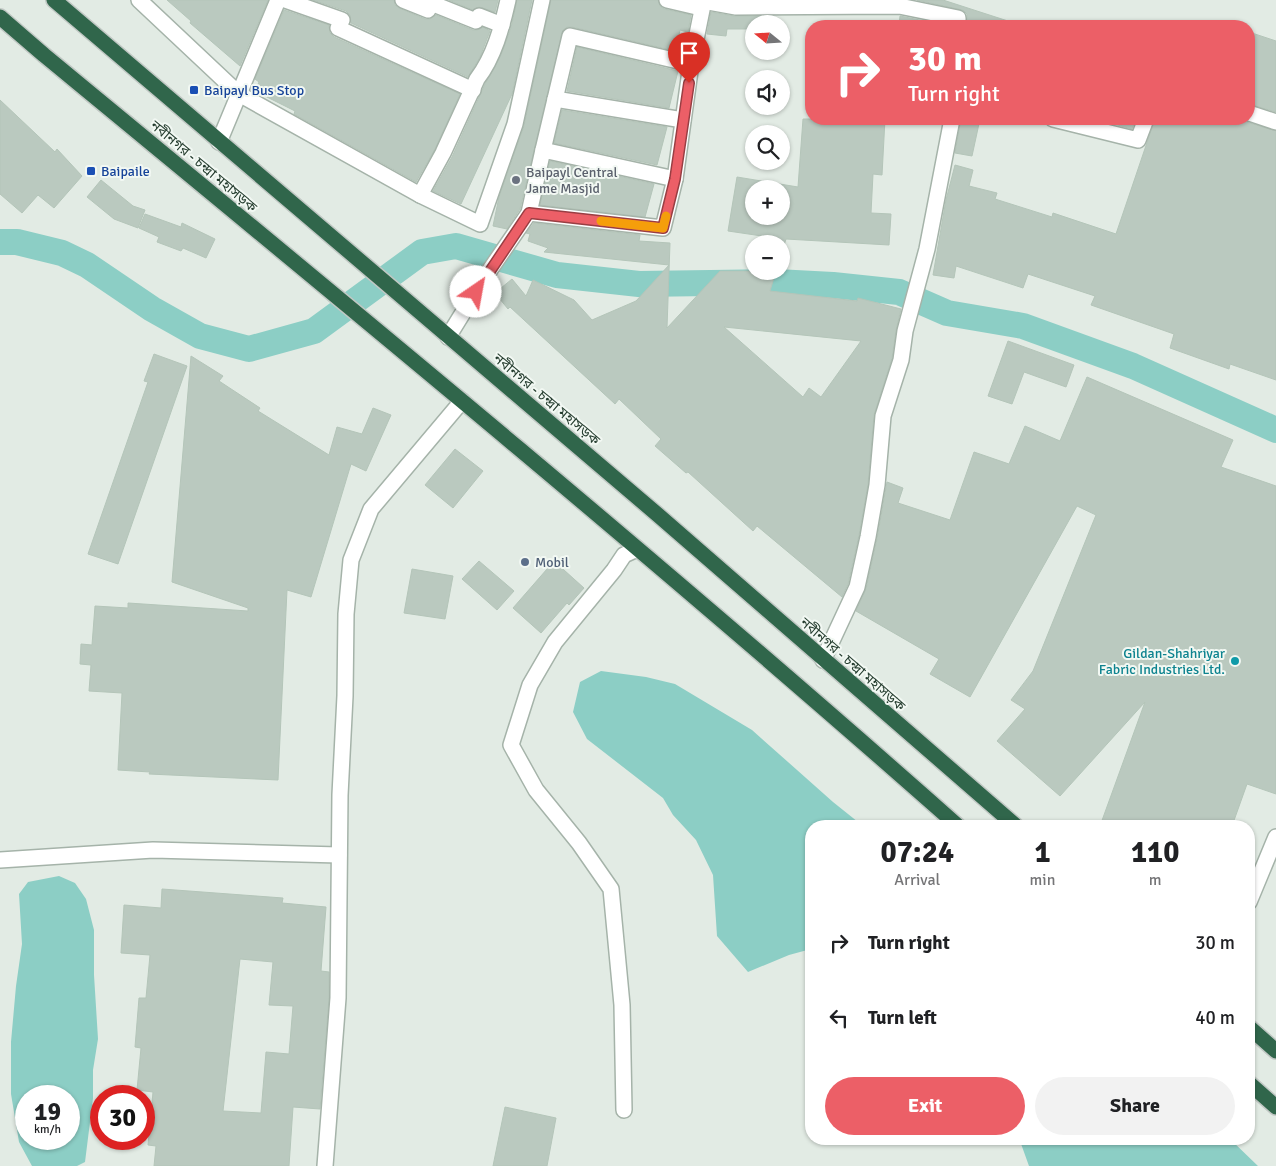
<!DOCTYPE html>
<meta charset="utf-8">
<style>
:root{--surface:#fff;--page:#f2f2f2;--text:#202124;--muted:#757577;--accent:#ec5f67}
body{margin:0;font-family:Signika,"Noto Sans Bengali",sans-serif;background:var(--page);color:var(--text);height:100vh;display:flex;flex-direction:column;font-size:19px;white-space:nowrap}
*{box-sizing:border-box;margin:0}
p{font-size:16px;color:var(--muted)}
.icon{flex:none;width:28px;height:28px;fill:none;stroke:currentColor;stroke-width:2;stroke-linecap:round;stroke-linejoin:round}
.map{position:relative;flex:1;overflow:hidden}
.side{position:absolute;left:805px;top:820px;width:450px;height:325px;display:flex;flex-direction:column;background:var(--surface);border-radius:20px;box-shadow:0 1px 4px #0004}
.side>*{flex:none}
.guide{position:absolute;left:805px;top:20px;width:450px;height:105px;border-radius:20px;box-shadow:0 1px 4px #0004;background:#ec5f67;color:#fff;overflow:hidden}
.needle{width:32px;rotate:288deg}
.controls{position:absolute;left:745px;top:15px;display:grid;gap:10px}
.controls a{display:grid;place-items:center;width:45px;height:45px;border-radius:50%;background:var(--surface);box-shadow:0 1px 4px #0004;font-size:25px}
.speed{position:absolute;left:15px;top:1085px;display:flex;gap:10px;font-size:25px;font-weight:700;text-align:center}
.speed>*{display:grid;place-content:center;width:65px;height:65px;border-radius:50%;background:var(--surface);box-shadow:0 1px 4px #0004;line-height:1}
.speed small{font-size:12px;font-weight:400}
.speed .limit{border:8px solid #d22;background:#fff;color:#111}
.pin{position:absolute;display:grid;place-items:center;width:42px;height:42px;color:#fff;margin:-51px -21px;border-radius:50% 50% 50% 0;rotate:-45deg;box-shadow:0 0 5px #0007}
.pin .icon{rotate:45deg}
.me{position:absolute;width:55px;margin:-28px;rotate:33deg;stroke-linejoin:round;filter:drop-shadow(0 0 4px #0008)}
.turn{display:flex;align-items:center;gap:18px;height:105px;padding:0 20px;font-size:22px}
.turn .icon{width:65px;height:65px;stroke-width:2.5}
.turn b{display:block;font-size:35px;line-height:42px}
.eta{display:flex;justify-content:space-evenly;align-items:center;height:85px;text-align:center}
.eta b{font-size:30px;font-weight:800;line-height:35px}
.button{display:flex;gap:10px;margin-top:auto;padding:10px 20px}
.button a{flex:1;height:58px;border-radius:30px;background:var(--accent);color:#fff;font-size:20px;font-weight:800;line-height:58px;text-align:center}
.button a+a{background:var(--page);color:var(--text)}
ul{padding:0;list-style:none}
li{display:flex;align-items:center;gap:15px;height:75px;padding:0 20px}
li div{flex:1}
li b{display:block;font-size:19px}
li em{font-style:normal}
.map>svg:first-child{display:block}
.water{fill:#8ccec5;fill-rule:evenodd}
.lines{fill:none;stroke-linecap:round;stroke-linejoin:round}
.canal{stroke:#8ccec5;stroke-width:26}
.building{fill:#bac9bf;stroke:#b4c5b9;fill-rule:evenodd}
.minor-casing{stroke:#a5b3a9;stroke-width:18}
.highway-casing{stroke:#c1c8c4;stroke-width:18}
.minor{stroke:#fff;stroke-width:15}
.highway{stroke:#30664b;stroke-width:15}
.route-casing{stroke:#993e43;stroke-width:12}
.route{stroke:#ec5f67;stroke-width:9}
.slow{stroke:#f59e0b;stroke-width:9}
.transit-dot{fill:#1a4fb4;stroke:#f2f8f3;stroke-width:2}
.worship-dot{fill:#6b7280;stroke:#f2f8f3;stroke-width:2}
.service-dot{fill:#5c6f8a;stroke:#f2f8f3;stroke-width:2}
.culture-dot{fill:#0f9aa8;stroke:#f2f8f3;stroke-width:2}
.labels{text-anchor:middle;stroke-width:4;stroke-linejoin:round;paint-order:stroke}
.transit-label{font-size:14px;fill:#164399;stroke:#f2f8f3;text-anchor:start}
.street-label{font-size:14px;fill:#233b2d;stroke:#f2f8f3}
.worship-label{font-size:14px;fill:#5b616d;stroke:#f2f8f3;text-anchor:start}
.service-label{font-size:14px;fill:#4e5e75;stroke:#f2f8f3;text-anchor:start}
.culture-label{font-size:14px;fill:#0d838f;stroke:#f2f8f3;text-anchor:end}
</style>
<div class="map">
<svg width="1276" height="1166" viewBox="0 0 1276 1166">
<rect width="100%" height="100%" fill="#e2ebe4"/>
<!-- water -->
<g class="water">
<polygon points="601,671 646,677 675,684 752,730 833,802 863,826 811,826 811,949 789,955 748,972 717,936 713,875 696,840 673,815 663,798 587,739 573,712 580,682"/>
<path d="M59,876L75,883L86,899L94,930V975L98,1039L93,1070V1098L85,1162L77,1166H32L19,1142L11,1094V1042L16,986L22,944L19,894L28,882ZM26,1096H69V1139H26Z"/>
<polygon points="1013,1139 1230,1139 1258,1166 1029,1166 1020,1141"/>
</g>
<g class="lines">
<!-- canal -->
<polyline class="canal" points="0,242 17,242 62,253 87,265 152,309 200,336 249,349 314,331 422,252 456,246 557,275 639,284 776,282 833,285 899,292 947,313 1023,326 1133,366 1276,430"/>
</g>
<!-- building -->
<g class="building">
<polygon points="167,0 268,0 240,66 190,23 191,21"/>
<polygon points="313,0 394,0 395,5 399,8 425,19 430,19 436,15 473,30 477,30 483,27 490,31 480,57 468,77 351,23 350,15 346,11"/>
<polygon points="449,0 498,0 495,12 479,7 473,10"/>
<polygon points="517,0 532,0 512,94 461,204 433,191 452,157 485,84 501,55 511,28"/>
<polygon points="551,0 658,0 660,6 664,9 691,15 688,32 680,30 676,51 572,27 567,27 563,30 520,209 507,229 493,226 499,197 524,126"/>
<polygon points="917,0 943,0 1011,22 1011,26 967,26 967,14 963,10"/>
<polygon points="284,10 329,25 330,33 334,37 460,94 435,149 416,182 294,114 295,111 255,91 259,82 255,79"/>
<polygon points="711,12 734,16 762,16 762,24 754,24 754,29 727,29 726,36 707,34"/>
<polygon points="900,16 949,26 899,26"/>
<polygon points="1249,32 1276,41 1276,112 1249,104"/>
<polygon points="577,47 678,71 669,108 567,91"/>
<polygon points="0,100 55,152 57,149 82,176 54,208 38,195 22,213 0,194"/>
<polygon points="562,110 667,127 657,165 554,143"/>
<path d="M803,119H885L882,175L873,174L871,213L891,214L889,245L786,239L781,255V244H760L762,236L728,231L737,177L798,187ZM754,189H781V216H754Z"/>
<polygon points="961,119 980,119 972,156 955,153"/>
<polygon points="1096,119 1136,119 1132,129"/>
<polygon points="1155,119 1242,119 1246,122 1276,131 1276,380 1230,364 1229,369 1170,348 1174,334 1091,305 1095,296 1028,274 1023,288 956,266 954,278 933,275 946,200 955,165 973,170 969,186 997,193 995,199 1052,217 1053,213 1116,234"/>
<polygon points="550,161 654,184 645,217 540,205"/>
<polygon points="101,180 133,206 145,210 138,228 114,219 87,197"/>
<polygon points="145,214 181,227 182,223 215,239 206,258 183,248 181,251 157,242 159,237 139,228"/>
<path d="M534,223L640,235L639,241L670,243L667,328L720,271H751L754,263V271H776L770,291L857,301L858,298L901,309L896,330L892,358L874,415L868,484L859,535L848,584L842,597L757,526L753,531L688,472L686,473L655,446L661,439L619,399L615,404L510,307L508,309L495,293L512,279L526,296L533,280L574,300L592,320L636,301L669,265L544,252L548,248L528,241L530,234L526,233ZM724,327L861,341L821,397L809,388L803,397Z"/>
<polygon points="1008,341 1074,365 1066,387 1024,372 1012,404 988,396"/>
<polygon points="154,354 187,366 118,564 88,554 148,382 144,381"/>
<polygon points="191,356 223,376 219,381 260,408 258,411 329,455 337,427 362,434 373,408 391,415 366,471 351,464 311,597 287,590 278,780 149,774 150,772 118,770 122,693 89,691 91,665 80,664 81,644 92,645 95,606 128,608 128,603 248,611 248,608 172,582"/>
<polygon points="1087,377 1233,440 1221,467 1276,486 1276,794 1247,784 1232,826 1100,826 1145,702 1060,796 997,741 1025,709 1011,700 1033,671 1096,515 1077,506 970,697 930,674 939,659 856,611 866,589 877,539 887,482 903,488 898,503 950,520 974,452 1009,464 1025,426 1060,441"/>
<polygon points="455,449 483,471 453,508 425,485"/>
<polygon points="479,561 514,591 497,610 462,579"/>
<polygon points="554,561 584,588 569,605 567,603 541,633 513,608"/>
<polygon points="412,569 453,576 445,619 404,613"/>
<path d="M162,889L283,898L282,903L326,907L321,971L329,972V998L320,1109L293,1107L289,1166H154L156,1146L148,1145L153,1092L137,1090L141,1048L135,1047L139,998H146L150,955L121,953L124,905L161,908ZM240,959L273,962L269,1005L293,1006L289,1054L266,1052L261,1113L223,1111Z"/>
<polygon points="505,1107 556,1118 547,1166 493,1166"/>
</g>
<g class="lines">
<defs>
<g id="minor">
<path d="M139,0L239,94L420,195L443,153L477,79C494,57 502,27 508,0"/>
<polyline points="285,0 342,20 338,28 473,90"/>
<polyline points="403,0 428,10 431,3 476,21 479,16 502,25"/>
<polyline points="667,0 701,8"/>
<polyline points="703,1 736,7 899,6 958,18 958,26"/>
<polyline points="555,99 683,120"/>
<polyline points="1249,113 1276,122"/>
<polyline points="1053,119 1138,140 1146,119"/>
<polyline points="219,142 278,0"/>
<polyline points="543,150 570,36 691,64"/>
<polyline points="420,195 480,224 515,124 542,0"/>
<polyline points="529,213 663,228 675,179 691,64 704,0"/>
<polyline points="448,337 485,277 529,213 543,150 675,179"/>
<polyline points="823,660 857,587 868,537 877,485 883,416 901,360 905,331 927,249 952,119"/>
<polyline points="0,860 153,850 339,855"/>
<polyline points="1249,902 1276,837"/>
<polyline points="624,1110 622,1005 611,889 579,843 536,790 511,745 530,685 555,642 614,570 624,555 637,549"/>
<polyline points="325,1166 338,998 340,795 345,696 346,614 351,560 371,509 462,401"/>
</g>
<g id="highway">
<polyline points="54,0 658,515 1016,826"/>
<path d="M0,17L44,55C351,308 660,562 958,826"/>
<polyline points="1249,1027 1276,1051"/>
<polyline points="1249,1083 1276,1107"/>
</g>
</defs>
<!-- minor casing -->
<use href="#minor" class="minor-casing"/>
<!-- highway casing -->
<use href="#highway" class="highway-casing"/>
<!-- minor -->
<use href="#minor" class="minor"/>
<!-- highway -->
<use href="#highway" class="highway"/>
</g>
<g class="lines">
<defs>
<polyline id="route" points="476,292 529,213 663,228 675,179 689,83"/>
</defs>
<!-- route casing -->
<use href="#route" class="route-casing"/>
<!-- route -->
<use href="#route" class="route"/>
<!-- slow -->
<polyline class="slow" points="601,221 663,228 666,216"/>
</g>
<!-- markers -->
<g class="transit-dot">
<rect x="189" y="85" width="10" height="10" rx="2.5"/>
<rect x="86" y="166" width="10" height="10" rx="2.5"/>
</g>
<circle class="worship-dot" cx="516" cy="180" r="5"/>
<circle class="service-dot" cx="525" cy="562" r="5"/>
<circle class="culture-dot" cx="1235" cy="661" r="5"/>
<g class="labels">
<!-- transit labels -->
<g class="transit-label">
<text x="204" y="95">Baipayl Bus Stop</text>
<text x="101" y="176">Baipaile</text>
</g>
<!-- street labels -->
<g class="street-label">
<text transform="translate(204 166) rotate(40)" y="5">নবীনগর - চন্দ্রা মহাসড়ক</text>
<text transform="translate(547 399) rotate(40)" y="5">নবীনগর - চন্দ্রা মহাসড়ক</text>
<text transform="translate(853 664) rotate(41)" y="5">নবীনগর - চন্দ্রা মহাসড়ক</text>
</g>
<!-- worship labels -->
<g class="worship-label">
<text x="526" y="177">Baipayl Central<tspan x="526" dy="16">Jame Masjid</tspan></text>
</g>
<!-- service labels -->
<g class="service-label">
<text x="535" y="567">Mobil</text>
</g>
<!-- culture labels -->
<g class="culture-label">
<text x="1225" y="658">Gildan-Shahriyar<tspan x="1225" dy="16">Fabric Industries Ltd.</tspan></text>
</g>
</g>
</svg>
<div class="controls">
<a><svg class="needle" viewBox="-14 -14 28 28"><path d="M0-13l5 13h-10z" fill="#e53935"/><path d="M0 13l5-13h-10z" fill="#757577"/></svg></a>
<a><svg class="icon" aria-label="sound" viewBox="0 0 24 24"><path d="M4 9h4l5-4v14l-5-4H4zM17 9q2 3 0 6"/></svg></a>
<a><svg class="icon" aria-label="search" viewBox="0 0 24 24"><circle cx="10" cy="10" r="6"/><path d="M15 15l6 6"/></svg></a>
<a>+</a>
<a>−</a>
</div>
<div class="speed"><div>19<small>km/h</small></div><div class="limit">30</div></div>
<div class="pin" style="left:689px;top:83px;background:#d93025"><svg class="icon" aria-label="arrive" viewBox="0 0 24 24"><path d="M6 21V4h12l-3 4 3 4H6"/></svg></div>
<svg class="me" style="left:476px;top:292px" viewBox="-20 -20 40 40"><circle r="19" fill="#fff"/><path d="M0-13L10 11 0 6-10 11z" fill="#ec5f67"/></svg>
<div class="guide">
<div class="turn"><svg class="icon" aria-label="right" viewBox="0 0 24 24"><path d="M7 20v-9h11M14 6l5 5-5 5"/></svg><div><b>30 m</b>Turn right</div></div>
</div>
<section class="side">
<div class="eta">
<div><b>07:24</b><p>Arrival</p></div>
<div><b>1</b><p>min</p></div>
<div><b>110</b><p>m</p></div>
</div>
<ul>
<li><svg class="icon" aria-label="right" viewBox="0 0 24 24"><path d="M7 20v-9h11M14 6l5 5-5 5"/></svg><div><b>Turn right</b></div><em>30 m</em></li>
<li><svg class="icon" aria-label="left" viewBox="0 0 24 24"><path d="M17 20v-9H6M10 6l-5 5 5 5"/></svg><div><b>Turn left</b></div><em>40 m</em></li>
</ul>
<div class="button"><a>Exit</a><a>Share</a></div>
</section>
</div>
